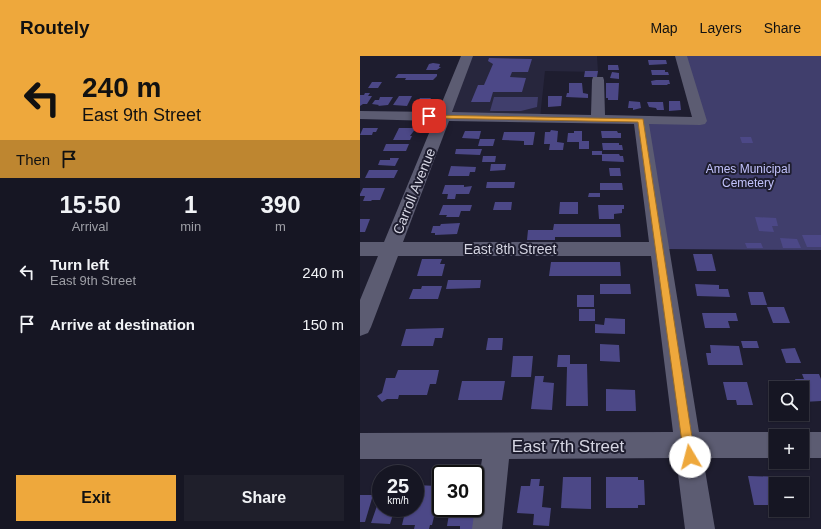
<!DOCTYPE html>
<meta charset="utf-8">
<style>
:root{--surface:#161623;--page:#1f1f2b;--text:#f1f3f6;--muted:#9e9fa6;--line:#353541;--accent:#eea83c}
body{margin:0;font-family:Helvetica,sans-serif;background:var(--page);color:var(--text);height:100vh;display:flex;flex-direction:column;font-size:15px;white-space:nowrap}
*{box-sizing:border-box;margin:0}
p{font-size:13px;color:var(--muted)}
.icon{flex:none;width:22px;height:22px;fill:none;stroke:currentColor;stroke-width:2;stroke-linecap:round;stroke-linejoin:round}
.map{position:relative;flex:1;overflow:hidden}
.sheet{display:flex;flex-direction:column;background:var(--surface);width:360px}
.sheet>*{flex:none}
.top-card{background:#eea83c;color:#111;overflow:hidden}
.fabs{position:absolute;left:409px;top:325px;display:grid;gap:8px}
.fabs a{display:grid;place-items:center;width:40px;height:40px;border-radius:0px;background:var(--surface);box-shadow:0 1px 3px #0004,0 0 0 1px var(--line);font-size:20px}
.speed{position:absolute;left:12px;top:409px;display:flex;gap:8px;font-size:20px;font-weight:700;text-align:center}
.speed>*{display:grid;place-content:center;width:52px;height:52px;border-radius:50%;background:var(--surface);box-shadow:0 1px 3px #0004,0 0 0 1px var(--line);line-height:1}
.speed small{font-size:10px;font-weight:400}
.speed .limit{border:2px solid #111;border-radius:6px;background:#fff;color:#111}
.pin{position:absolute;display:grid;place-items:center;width:34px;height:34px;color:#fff;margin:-17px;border-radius:8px;box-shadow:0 2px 6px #0006}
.me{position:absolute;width:44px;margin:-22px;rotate:352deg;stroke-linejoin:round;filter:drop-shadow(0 0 3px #0008)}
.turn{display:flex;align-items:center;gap:14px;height:84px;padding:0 16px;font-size:18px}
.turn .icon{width:52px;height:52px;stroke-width:2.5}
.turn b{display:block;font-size:28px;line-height:34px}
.then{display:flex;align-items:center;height:38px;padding:0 16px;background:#0003;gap:8px;font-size:15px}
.eta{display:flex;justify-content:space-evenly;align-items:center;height:68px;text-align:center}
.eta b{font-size:24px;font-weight:700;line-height:28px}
.action{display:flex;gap:8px;margin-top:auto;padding:8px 16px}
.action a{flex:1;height:46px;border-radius:0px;background:var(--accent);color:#111;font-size:16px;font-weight:700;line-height:46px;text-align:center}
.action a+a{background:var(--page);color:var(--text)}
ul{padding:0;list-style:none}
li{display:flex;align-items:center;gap:12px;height:52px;padding:0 16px}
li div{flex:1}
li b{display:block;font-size:15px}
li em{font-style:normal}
header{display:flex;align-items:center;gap:24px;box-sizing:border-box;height:56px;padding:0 20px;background:var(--accent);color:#111}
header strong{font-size:19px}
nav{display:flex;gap:22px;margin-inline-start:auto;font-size:14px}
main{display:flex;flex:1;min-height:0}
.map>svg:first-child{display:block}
.built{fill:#27263d}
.green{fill:#403e6c}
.building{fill:#4c4887}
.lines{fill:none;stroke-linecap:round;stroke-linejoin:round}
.minor{fill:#5c5c72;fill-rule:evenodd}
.route{fill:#eea83c;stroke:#9b6d27}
.labels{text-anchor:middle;stroke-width:4;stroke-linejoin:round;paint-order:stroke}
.far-park-label{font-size:12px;fill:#c2c2fb;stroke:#1e1d2f}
.street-label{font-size:14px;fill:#d5d5e2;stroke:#1e1d2f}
.near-street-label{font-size:17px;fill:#d5d5e2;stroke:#1e1d2f}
</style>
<header>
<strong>Routely</strong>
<nav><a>Map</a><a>Layers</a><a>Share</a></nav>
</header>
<main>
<section class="sheet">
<div class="top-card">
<div class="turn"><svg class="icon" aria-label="left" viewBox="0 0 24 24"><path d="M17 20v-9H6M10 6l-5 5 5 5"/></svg><div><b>240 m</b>East 9th Street</div></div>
<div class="then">Then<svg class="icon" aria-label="arrive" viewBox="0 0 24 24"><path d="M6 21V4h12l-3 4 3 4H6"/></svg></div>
</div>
<div class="eta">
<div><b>15:50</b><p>Arrival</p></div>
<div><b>1</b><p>min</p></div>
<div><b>390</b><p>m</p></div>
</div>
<ul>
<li><svg class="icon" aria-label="left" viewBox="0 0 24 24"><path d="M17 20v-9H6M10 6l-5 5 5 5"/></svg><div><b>Turn left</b><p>East 9th Street</p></div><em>240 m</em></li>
<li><svg class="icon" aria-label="arrive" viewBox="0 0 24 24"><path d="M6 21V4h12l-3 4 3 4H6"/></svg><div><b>Arrive at destination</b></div><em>150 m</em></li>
</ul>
<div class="action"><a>Exit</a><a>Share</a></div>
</section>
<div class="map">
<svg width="461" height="473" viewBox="0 0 461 473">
<rect width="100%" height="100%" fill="#1e1d2f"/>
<!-- built -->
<polygon class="built" points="107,0 237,0 238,16 185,15 180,62 82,62"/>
<!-- green -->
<g class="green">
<polygon points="321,0 461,0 461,194 300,193 281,64 340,65"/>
<polygon points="134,41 178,41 177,51 161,55 130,55"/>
</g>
<!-- building -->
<g class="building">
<polygon points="129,2 172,3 168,16 152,16 150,21 166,22 162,36 133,36 130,46 111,46 118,29 124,29 133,8 128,5"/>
<polygon points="288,4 306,4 307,8 289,9"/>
<polygon points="73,7 80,8 79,11 81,11 77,14 66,14 69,8"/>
<polygon points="248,9 258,9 259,14 248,14"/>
<polygon points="291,14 305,14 305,16 308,16 309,19 292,19"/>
<polygon points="225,15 238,15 237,21 224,21"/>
<polygon points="252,16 259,17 259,23 250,22"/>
<polygon points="38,18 77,18 77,20 73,24 45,24 46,22 35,22"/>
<polygon points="296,24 309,24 310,28 307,28 308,29 292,29 291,25"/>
<polygon points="12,26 22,26 18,32 8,32"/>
<polygon points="209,27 222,27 223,37 228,38 228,42 206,41 207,37 209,37"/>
<polygon points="246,27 259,27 258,44 248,44 248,42 246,42"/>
<polygon points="5,37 10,37 8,40 12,40 7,48 3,48 0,50 0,39 4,39"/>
<polygon points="39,40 52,40 47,50 33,49"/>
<polygon points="188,40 202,40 201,50 188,51"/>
<polygon points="20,41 33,41 28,49 18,50 19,49 12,48 15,44 19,44"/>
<polygon points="60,42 71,42 67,49 56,48"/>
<polygon points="269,45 280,46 281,52 273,54 273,52 268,52"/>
<polygon points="309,45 320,45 321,54 309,55"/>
<polygon points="287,46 303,46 304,54 297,54 296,52 289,51"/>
<polygon points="3,72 18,72 16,76 13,76 12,79 0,79"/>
<polygon points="39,72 56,72 50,80 52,80 50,84 33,84"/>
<polygon points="191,74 198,75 197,86 204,87 203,94 189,94 190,88 184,88 185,76 190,76"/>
<polygon points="105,75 121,75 119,83 102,82"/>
<polygon points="214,75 222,75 222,85 229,85 229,93 219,93 219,86 207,86 208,77 214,77"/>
<polygon points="241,75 257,75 258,77 261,77 261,82 242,82"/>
<polygon points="144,76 175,76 173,89 164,89 164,85 142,84"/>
<polygon points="380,81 391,81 393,87 382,87"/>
<polygon points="120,83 135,83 133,90 118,90"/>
<polygon points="242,87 259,87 259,89 262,89 263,94 243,94"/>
<polygon points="26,88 49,88 46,95 23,95"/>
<polygon points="96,93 122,93 120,99 95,98"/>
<polygon points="232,95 242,95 242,98 259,98 260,100 263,100 264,106 242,105 242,99 232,99"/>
<polygon points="123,100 136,100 135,106 122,106"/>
<polygon points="30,102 39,102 35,110 18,109 20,104 30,104"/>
<polygon points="131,108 146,108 145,114 130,115"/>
<polygon points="91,110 116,111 115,116 110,116 109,120 88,120"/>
<polygon points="249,112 260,112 261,120 250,120"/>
<polygon points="9,114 38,114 34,122 5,122"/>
<polygon points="127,126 155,126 154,132 126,132"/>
<polygon points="240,127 262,127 263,134 240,134"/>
<polygon points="85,129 104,129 104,131 112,130 109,138 96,138 95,143 87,143 88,138 82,138"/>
<polygon points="3,132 25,132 20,144 12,144 11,145 3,145 5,140 0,140 0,138"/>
<polygon points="229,137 240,137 240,141 228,141"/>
<polygon points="135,146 152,146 151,154 133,154"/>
<polygon points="200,146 218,146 218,158 199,158"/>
<polygon points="83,149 112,149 110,155 101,155 99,161 86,161 87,159 79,159"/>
<polygon points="238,149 264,149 264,153 262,153 262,157 254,158 254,163 239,163"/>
<polygon points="395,161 416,162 418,170 412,170 414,176 399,175"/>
<polygon points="0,163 10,163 5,176 0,176"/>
<polygon points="100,167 97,178 75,179 75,177 71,177 73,170 80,170 81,168"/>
<polygon points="194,168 260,168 261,181 195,181 195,184 167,184 168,174 193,174"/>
<polygon points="442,179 461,179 461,191 447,191"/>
<polygon points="420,182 437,183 441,192 423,192"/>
<polygon points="385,187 401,187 403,192 387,192"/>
<polygon points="333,198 352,198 356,215 337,215"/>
<polygon points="62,203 82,203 80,208 85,208 82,220 57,220"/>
<polygon points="191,206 260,206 261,220 189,220"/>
<polygon points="88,224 121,224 120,232 86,233"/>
<polygon points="240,228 270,228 271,238 240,238"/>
<polygon points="335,228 359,229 359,233 368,233 370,241 337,240"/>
<polygon points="62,230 82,230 78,243 49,243 53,233 61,233"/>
<polygon points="388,236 403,236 407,249 391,249"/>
<rect x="217" y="239" width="17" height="12"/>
<polygon points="407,251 424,251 430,267 413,267"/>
<rect x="219" y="253" width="16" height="12"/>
<polygon points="342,257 376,257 378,265 368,265 370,272 345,272"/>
<polygon points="245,262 265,263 265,278 235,277 235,268 244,269"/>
<polygon points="84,272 82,282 75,282 73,290 41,290 46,273"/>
<polygon points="128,282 143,282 142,294 126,294"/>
<polygon points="381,285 397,285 399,292 383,292"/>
<polygon points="240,288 259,289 260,306 240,305"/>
<polygon points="350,289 379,290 383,309 348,309 346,297 351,297"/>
<polygon points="435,292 441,307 426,307 421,293"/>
<polygon points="198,299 210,299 210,308 227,308 228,350 206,350 207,311 197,311"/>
<polygon points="153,300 173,300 171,321 151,321"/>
<polygon points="38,314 79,314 76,328 70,328 67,339 39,339 38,343 27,343 22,346 17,340 22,337 26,322 35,322"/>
<polygon points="442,318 459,318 461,323 461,345 443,346 442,332 438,332 435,323 444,323"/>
<polygon points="175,320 184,320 183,326 194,327 192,354 171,353"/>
<polygon points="102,325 145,325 142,344 98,344"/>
<polygon points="363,326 387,326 393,349 377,349 376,344 367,344"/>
<polygon points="408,329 426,329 427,332 416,332 416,348 413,348"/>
<polygon points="246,333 275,334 276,355 246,355"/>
<polygon points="388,420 429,421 431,428 416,428 416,454 413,454 412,449 394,449"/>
<polygon points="203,421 231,421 231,453 201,452"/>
<polygon points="246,421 278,421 278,424 284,424 285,449 278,449 278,452 246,452"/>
<polygon points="171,423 180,423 179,430 184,430 182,451 191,452 189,470 173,469 174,458 157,457 161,430 170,430"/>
<polygon points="55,429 78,430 77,436 80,436 72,469 70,469 69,473 54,473 55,469 42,469 46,452 55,452"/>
<polygon points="115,430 120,430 113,473 100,473 100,470 87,470 90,452 115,452"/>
<polygon points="0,439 13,439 5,466 0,466"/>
<polygon points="18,447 21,447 21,452 35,452 30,468 11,467"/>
</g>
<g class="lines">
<!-- minor -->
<g class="minor">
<path d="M101,0H113L92,56L231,59L232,24L233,21H243L244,24L245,59L332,61L315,0H327L347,65L345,68L340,69L289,68L339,376H416L426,380H416V402H343L355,473H325L316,402L149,403L142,473H112L122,403H0V377L313,376L291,200H38L11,271L8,277L0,280V244L18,200H0V186H24L74,65L0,63V55L78,56ZM89,65L274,68L289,186H43Z"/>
<polygon points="442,376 461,376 461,402 442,402 442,380 432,380"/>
</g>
</g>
<!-- route -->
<polygon class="route" points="67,59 283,63 335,401 334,405 330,407 325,405 324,401 278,66 69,62 67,62"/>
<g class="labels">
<!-- far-park labels -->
<g class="far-park-label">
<text x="388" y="117">Ames Municipal<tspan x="388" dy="14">Cemetery</tspan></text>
</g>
<!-- street labels -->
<g class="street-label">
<text transform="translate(54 135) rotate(-68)" y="5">Carroll Avenue</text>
<text x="150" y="198">East 8th Street</text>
</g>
<!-- near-street labels -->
<g class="near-street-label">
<text x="208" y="396">East 7th Street</text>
</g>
</g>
</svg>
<div class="fabs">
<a><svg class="icon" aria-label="search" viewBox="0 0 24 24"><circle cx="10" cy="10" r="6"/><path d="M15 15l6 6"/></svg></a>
<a>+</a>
<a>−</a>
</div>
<div class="speed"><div>25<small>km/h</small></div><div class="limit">30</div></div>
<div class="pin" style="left:69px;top:60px;background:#d93025"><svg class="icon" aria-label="arrive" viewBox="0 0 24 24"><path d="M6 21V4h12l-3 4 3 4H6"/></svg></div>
<svg class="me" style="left:330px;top:401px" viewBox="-20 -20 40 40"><circle r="19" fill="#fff"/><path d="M0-13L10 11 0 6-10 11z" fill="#eea83c"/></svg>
</div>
</main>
